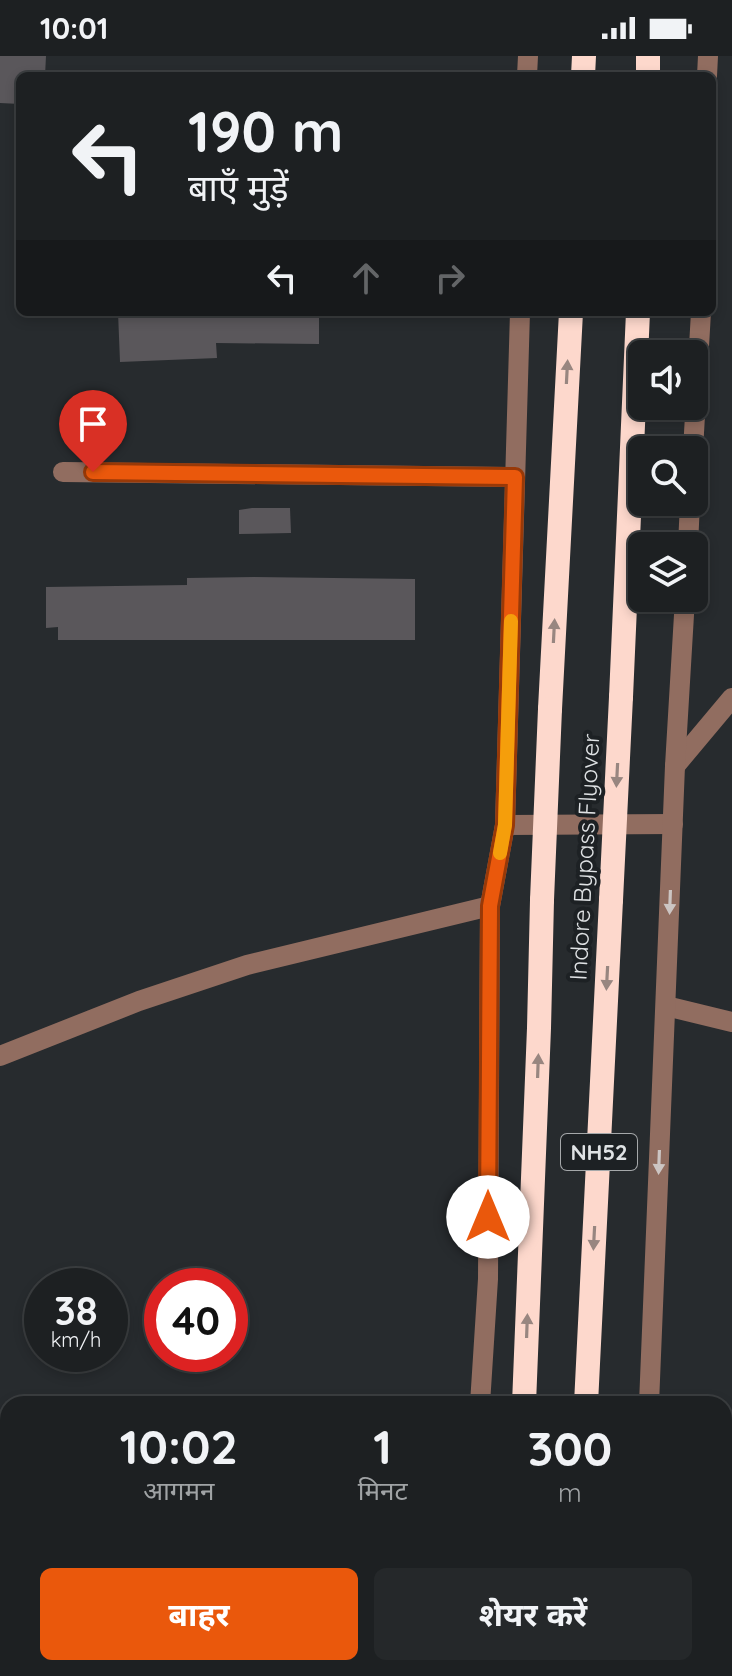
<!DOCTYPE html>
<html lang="hi">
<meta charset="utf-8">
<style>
:root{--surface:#1d2022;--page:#25282a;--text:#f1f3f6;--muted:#a0a3a5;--line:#3b3e40;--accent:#ea580c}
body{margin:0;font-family:Quicksand,"Noto Sans Devanagari",sans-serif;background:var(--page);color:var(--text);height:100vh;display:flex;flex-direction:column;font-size:30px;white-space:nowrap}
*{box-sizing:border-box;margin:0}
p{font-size:26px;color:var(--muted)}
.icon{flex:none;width:44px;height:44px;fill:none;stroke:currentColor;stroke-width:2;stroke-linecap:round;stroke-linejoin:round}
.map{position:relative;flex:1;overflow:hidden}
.sheet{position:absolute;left:0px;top:1340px;width:732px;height:280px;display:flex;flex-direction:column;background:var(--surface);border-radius:24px 24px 0 0;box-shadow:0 4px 12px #0003,0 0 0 2px var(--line)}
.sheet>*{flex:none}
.hud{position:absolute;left:16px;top:16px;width:700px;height:244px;border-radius:12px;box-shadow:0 4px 12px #0003,0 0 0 2px var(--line);background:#1d2022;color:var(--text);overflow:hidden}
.fabs{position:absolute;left:628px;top:284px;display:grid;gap:16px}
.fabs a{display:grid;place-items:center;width:80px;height:80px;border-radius:12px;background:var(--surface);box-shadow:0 4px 12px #0003,0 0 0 2px var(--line);font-size:40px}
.speed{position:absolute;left:24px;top:1212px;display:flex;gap:16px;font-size:40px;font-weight:700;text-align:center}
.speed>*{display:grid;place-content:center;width:104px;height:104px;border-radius:50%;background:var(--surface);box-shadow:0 4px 12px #0003,0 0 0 2px var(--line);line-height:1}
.speed small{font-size:20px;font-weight:400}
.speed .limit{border:12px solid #d22;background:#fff;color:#111}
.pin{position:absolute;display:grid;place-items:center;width:68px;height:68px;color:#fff;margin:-82px -34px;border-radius:50% 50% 50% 0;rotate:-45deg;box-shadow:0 0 8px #0007}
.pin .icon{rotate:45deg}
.me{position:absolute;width:88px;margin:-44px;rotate:0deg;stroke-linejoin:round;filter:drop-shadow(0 0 6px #0008)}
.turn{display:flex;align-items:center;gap:28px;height:168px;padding:0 40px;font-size:36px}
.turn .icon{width:104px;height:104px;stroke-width:2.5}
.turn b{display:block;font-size:56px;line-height:68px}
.lanes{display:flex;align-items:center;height:76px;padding:0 40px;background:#0003;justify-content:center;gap:40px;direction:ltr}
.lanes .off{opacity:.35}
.eta{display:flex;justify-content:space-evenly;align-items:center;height:136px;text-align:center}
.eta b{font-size:48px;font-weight:700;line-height:56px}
.action{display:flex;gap:16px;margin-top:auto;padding:16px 40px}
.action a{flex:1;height:92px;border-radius:12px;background:var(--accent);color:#fff;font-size:32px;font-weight:700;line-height:92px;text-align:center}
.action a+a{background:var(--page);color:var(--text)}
.status{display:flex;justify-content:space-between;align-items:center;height:56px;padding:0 40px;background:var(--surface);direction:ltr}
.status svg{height:22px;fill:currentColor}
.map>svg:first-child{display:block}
.building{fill:#5a575b}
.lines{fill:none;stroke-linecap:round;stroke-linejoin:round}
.minor{stroke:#916d60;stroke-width:20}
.highway{stroke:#fdd8cc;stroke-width:24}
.highway-bridge{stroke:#fdd8cc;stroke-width:24}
.oneway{fill:#988680}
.oneway2{fill:#ccc5c3}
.route-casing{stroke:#983908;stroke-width:20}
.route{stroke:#ea580c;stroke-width:14}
.slow{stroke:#f59e0b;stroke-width:14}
.labels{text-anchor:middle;stroke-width:8;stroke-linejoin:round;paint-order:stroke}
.shield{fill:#1d2124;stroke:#a5a8aa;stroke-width:2}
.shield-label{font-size:22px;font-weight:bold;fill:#dfe2e4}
.street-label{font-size:24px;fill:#dfe2e4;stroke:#1d2124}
</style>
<div class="status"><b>10:01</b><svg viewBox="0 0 49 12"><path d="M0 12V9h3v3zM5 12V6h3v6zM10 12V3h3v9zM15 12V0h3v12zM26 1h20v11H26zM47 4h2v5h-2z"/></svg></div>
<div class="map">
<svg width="732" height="1620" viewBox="0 0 732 1620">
<rect width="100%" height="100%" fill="#272b2e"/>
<!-- building -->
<g class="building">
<polygon points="0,0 46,0 45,20 20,20 20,48 0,47"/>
<polygon points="118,256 319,256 319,288 216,287 217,302 120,306"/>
<polygon points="252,452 290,452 291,477 239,478 239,454"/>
<polygon points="254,521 415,523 415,584 58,584 58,571 46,572 46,531 187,529 187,522"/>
</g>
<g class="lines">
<!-- minor -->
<g class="minor">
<polyline points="527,20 528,0"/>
<polyline points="707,20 708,0"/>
<polyline points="693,394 701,256"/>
<polyline points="63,416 515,421"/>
<polyline points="688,490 690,446"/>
<polyline points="675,710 732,642"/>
<polyline points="505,769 673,768"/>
<polyline points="666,950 732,966"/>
<polyline points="0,1000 139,945 247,909 490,850"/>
<polyline points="480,1348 488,1223 490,850 505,769 520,256"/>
<polyline points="649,1348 675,710 685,542"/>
<polyline points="724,1585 732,1584"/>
<polyline points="463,1620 464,1612"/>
<polyline points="637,1620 638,1612"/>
</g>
<!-- highway -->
<g class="highway">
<polyline points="583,20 584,0"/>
<polyline points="648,20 648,0"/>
<polyline points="621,641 638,256"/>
<polyline points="550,653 571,256"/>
<polyline points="524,1348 539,972 542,844"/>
<polyline points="586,1348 611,844"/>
<polyline points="512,1620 513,1612"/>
<polyline points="574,1620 575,1612"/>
</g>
<!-- highway-bridge -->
<g class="highway-bridge">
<polyline points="542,844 550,653"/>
<polyline points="611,844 621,641"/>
</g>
</g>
<!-- one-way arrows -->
<defs><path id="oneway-solid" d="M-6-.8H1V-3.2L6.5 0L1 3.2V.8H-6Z" transform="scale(2)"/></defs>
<g class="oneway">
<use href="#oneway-solid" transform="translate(567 316) rotate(-87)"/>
<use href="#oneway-solid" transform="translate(554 575) rotate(-87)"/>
<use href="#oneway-solid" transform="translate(617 719) rotate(93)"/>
<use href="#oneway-solid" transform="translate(607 922) rotate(93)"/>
<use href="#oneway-solid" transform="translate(538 1010) rotate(-88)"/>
<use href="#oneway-solid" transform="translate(594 1182) rotate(93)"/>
<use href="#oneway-solid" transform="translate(527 1270) rotate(-88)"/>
</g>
<g class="oneway2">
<use href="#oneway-solid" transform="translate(670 846) rotate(92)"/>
<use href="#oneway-solid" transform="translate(659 1106) rotate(92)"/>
</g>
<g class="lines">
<defs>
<polyline id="route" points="93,416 515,421 505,769 490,850 488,1161"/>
</defs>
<!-- route casing -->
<use href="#route" class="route-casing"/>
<!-- route -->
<use href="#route" class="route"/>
<!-- slow -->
<polyline class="slow" points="500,797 505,769 511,565"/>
</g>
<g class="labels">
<!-- shield labels -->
<rect class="shield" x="561" y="1078" width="76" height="36" rx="6"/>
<g class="shield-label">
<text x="599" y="1104">NH52</text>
</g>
<!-- street labels -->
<g class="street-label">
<text transform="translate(585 801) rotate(-87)" y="8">Indore Bypass Flyover</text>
</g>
</g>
</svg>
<div class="fabs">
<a><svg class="icon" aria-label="sound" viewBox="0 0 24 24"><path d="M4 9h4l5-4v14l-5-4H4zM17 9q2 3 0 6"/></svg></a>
<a><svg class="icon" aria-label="search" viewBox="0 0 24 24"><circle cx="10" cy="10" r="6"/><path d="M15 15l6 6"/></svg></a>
<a><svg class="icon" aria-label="layers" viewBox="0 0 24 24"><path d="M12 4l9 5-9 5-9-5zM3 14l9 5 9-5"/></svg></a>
</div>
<div class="speed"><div>38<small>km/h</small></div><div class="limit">40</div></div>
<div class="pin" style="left:93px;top:416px;background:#d93025"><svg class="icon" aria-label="arrive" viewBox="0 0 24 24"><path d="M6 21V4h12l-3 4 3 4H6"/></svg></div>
<svg class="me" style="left:488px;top:1161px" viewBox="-20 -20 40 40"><circle r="19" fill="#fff"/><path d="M0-13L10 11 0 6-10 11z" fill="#ea580c"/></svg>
<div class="hud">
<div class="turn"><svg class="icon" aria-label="left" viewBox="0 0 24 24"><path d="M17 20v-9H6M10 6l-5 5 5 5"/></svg><div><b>190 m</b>बाएँ मुड़ें</div></div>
<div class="lanes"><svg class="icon" aria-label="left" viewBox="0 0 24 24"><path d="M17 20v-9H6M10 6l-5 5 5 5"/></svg><svg class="icon off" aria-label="ahead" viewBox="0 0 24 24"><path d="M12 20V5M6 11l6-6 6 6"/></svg><svg class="icon off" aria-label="right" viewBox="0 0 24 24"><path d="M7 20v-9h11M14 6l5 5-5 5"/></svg></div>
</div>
<section class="sheet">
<div class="eta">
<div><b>10:02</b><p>आगमन</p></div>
<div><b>1</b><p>मिनट</p></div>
<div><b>300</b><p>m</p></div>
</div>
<div class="action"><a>बाहर</a><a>शेयर करें</a></div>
</section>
</div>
